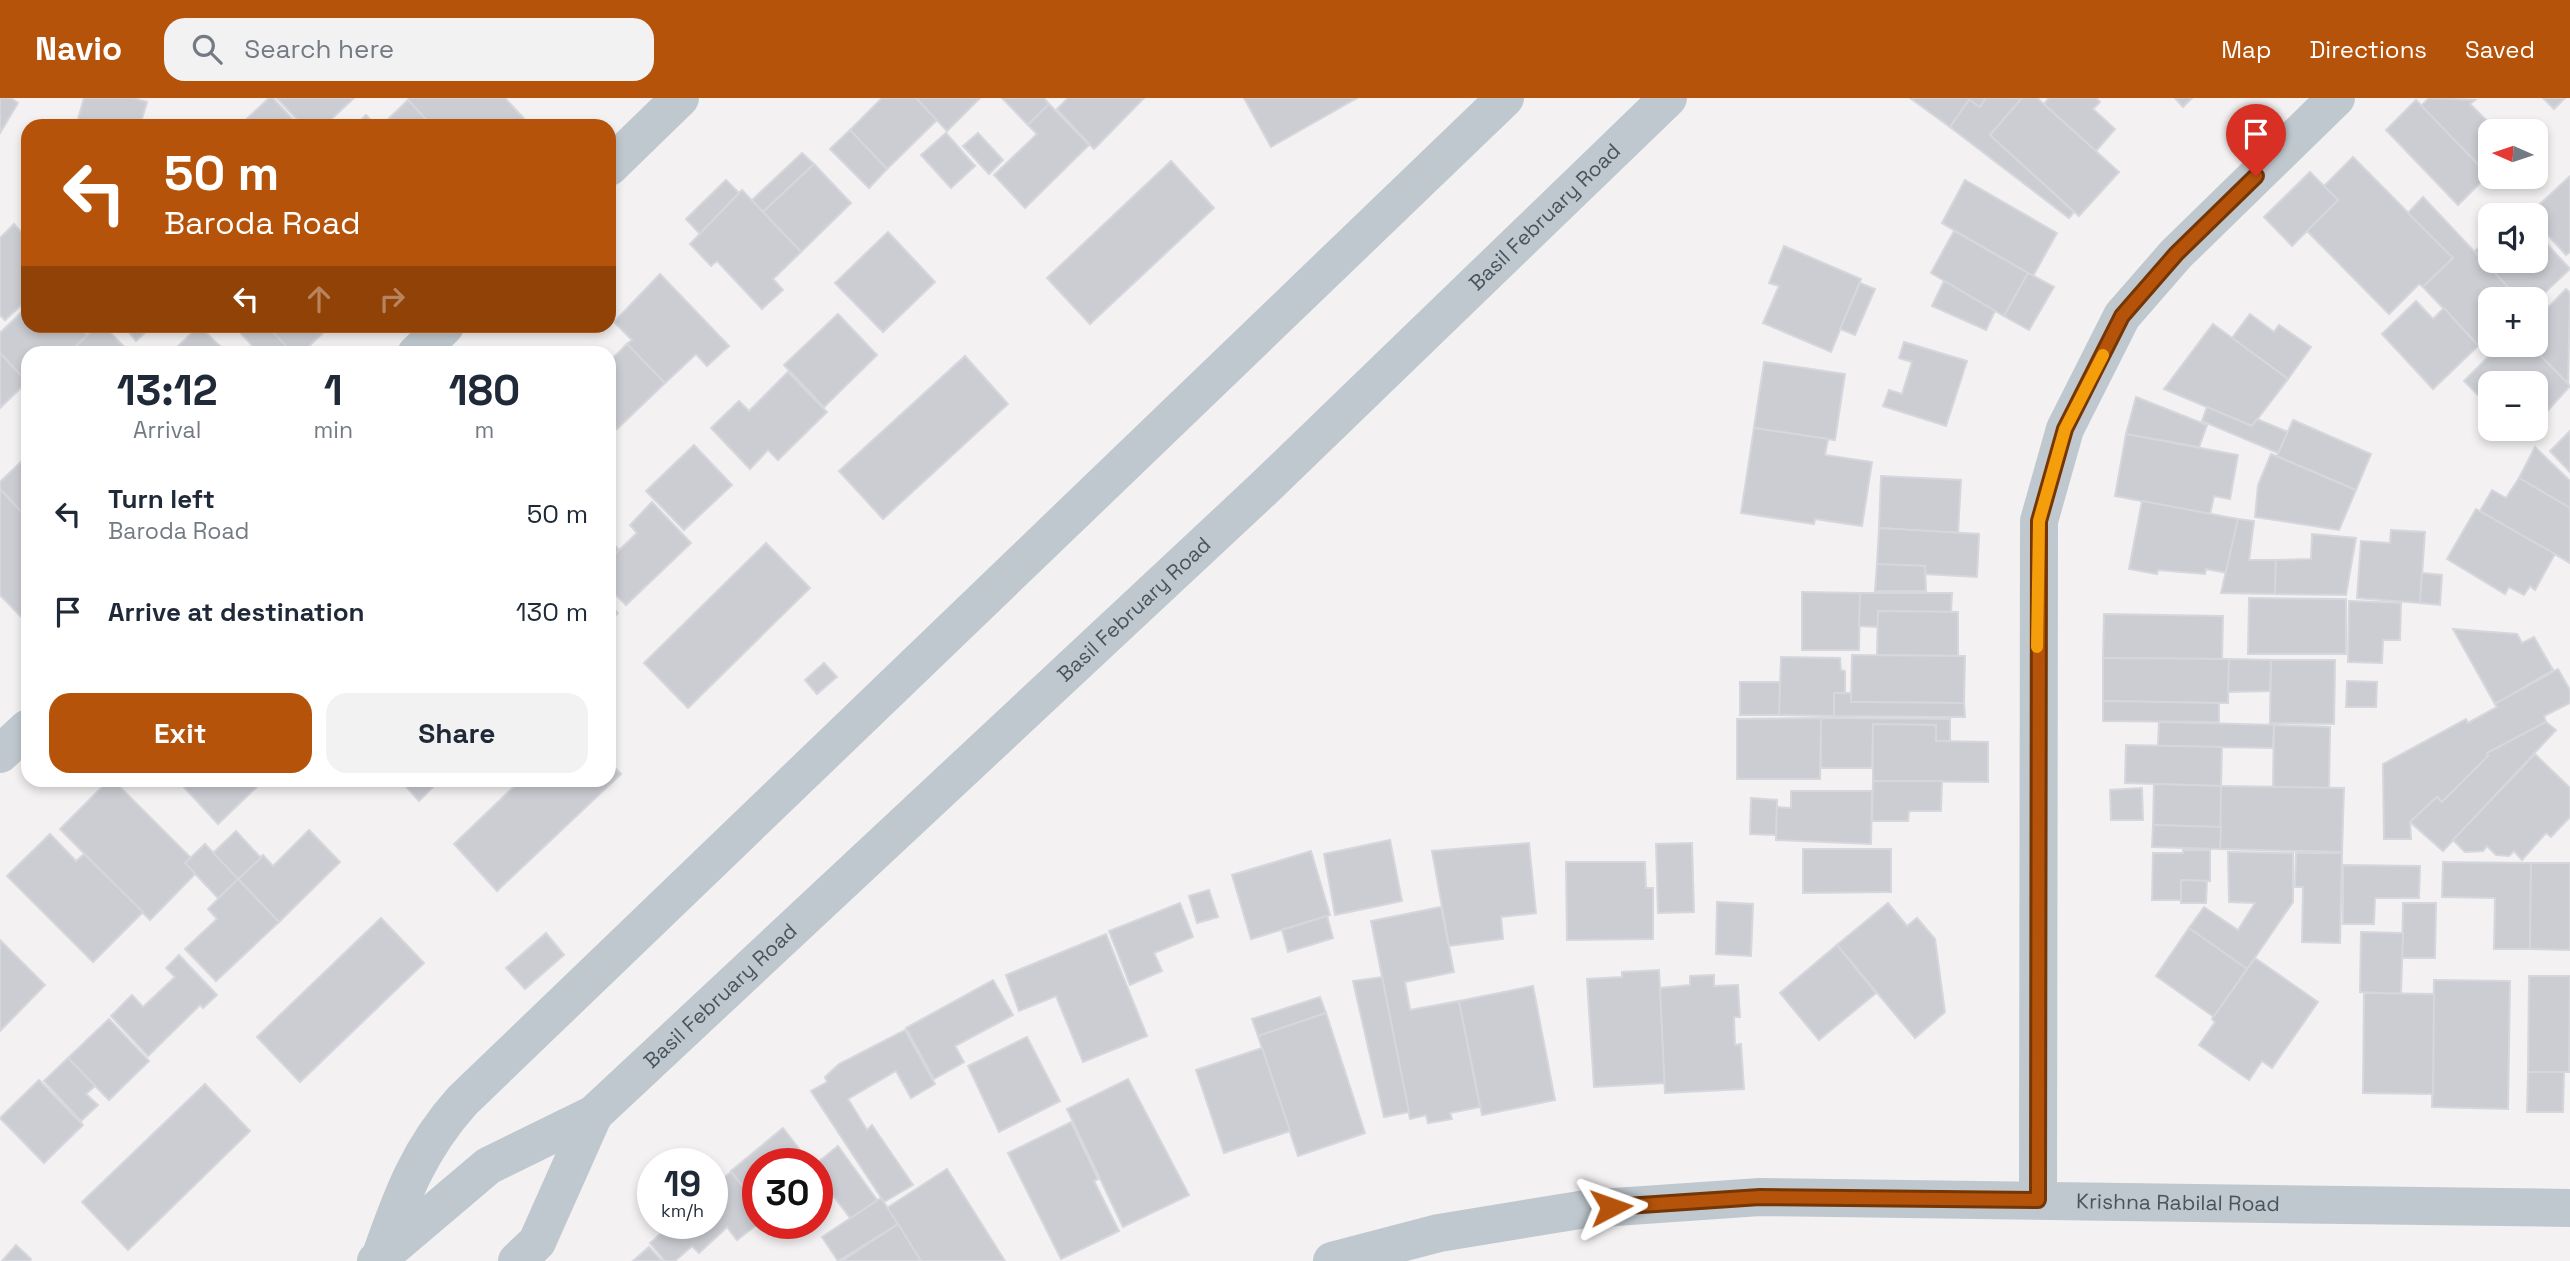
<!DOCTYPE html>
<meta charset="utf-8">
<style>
:root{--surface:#fff;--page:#f2f2f3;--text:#1f2937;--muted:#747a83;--accent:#b45309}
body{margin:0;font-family:"Space Grotesk",sans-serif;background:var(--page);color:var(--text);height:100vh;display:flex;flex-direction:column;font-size:26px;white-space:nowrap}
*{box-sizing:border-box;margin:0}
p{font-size:23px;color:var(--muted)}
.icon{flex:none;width:38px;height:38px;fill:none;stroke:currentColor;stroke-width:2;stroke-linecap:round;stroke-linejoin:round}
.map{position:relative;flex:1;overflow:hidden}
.details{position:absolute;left:21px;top:248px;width:595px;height:441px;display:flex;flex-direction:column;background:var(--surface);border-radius:21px;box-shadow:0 4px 10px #0003}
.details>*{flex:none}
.hud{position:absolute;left:21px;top:21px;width:595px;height:214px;border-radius:21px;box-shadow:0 4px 10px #0003;background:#b45309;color:#fff;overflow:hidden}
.needle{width:46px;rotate:273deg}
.tools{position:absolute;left:2478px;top:21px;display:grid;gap:14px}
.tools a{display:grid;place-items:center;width:70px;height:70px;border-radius:14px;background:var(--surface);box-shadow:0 4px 10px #0003;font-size:35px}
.speed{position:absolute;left:637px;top:1050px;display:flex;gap:14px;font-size:35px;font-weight:700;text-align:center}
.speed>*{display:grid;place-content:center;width:91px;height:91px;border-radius:50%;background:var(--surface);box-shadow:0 4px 10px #0003;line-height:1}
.speed small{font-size:18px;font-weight:400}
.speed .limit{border:10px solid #d22;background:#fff;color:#111}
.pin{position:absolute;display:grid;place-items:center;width:60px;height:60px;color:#fff;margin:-72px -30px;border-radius:50% 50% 50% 0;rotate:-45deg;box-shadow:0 0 7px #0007}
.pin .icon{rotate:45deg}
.me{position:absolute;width:77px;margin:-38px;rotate:86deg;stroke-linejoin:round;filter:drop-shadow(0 0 5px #0008)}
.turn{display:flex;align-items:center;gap:24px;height:147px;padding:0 28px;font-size:32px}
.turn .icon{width:91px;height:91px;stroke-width:2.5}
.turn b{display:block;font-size:49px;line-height:60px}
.lanes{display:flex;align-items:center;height:66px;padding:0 28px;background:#0003;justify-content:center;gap:35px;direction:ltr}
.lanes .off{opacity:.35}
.eta{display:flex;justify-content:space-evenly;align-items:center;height:119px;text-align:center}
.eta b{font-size:42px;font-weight:800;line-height:49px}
.action{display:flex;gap:14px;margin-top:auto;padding:14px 28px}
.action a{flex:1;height:80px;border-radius:21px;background:var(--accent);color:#fff;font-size:28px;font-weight:800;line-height:80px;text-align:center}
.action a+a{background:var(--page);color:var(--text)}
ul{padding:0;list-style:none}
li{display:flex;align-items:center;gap:21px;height:98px;padding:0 28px}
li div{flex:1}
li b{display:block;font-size:26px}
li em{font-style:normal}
header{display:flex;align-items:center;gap:42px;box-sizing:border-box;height:98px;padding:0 35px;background:var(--accent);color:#fff}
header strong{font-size:33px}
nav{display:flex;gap:38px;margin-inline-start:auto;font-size:24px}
.search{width:490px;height:63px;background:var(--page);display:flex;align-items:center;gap:18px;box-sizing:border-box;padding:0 24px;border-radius:21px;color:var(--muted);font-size:26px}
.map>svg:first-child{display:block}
.building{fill:#cbcdd3;stroke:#d5d7dc;stroke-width:2}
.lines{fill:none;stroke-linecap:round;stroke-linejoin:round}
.minor{stroke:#bfc8ce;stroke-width:38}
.route-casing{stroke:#753606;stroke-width:18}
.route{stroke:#b45309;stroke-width:12}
.slow{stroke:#f59e0b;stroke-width:12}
.labels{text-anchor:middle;stroke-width:5;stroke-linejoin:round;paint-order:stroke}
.street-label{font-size:21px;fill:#49545d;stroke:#fff}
</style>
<header>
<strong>Navio</strong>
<div class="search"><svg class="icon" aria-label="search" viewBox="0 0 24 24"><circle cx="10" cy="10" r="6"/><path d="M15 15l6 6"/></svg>Search here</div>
<nav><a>Map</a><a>Directions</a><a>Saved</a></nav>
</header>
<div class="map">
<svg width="2570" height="1163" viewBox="0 0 2570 1163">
<rect width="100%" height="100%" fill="#f3f1f1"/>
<!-- building -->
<g class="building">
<polygon points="0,0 11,0 18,5 0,35"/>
<polygon points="84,0 133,0 147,4 140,28 76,28"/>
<polygon points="269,0 273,0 299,28 239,28"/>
<polygon points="277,0 354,0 324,28 303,28"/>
<polygon points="410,0 505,0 530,27 432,28 408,2"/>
<polygon points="882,0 916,0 937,22 887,71 850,32"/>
<polygon points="916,0 980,0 947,33"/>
<polygon points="1002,0 1044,0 1049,6 1028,27"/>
<polygon points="1068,0 1144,0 1094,51 1057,11"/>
<polygon points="1244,0 1357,0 1271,49"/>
<polygon points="1910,0 1986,0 1980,9 1969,2 1950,29"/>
<polygon points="1986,0 2022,0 1990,37 2074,114 2069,120 1950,29 1969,2 1980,9"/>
<polygon points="2022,0 2037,0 2119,74 2079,118 1990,37"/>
<polygon points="2049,0 2096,0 2100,4 2093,11 2115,31 2096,53 2044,6"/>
<polygon points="2175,0 2192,0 2183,9"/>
<polygon points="2429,0 2475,2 2470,6 2497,33 2490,33 2490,57 2480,68 2421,8"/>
<polygon points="2543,0 2565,0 2554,11"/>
<polygon points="408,2 432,28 381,28"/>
<polygon points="2416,2 2488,77 2458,107 2386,32"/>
<polygon points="1049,6 1089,47 1025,110 994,77 1037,36 1028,27"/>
<polygon points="366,17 376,28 355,28"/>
<polygon points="850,32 887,71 869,90 830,51"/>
<polygon points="946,35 975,68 951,90 921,57"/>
<polygon points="978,35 1003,62 989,76 963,48"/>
<polygon points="802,55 814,66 763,114 752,102"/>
<polygon points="2353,59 2453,160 2423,189 2419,186 2389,216 2307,133 2338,102 2324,88"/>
<polygon points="1171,63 1214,110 1090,226 1047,180"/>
<polygon points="814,66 851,105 801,154 763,114"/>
<polygon points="2310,74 2338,102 2292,148 2264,119"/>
<polygon points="2570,78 2570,154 2566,157 2536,124 2536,117 2529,116"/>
<polygon points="726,82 739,95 700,136 686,121"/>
<polygon points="1965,82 2057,135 2033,178 1942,125"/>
<polygon points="742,92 801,154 773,181 783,192 762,211 717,163 711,168 690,146"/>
<polygon points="2423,99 2519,201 2490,201 2490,246 2484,253 2423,189 2453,160 2408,115"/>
<polygon points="14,126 28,142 28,201 5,222 0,217 0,140"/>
<polygon points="1954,133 2028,175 2004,218 1931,175"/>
<polygon points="888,134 935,184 883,234 835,185"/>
<polygon points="2536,134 2570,171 2536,203 2519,201 2475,153 2490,139 2490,163 2536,163"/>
<polygon points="1784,148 1861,181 1831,254 1763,225 1779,188 1769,185"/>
<polygon points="2028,175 2054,189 2029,232 2004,218"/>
<polygon points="660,176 729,248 707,268 696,256 665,285 627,246 632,242 614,224"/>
<polygon points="1944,183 1995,213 1986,232 1932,208"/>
<polygon points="1860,185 1875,191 1855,237 1840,231"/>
<polygon points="2566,191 2570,195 2568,285 2530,247 2536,247 2536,222"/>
<polygon points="2416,203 2433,221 2444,210 2478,248 2433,291 2382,236"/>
<polygon points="28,208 28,228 78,228 87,237 68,256 28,256 28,285 0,255 0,235"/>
<polygon points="838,216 877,257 824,309 784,267"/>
<polygon points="2250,216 2274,234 2279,227 2311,249 2288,281 2232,240"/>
<polygon points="2213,226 2288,281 2252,328 2164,291"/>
<polygon points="97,228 104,228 131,256 68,256"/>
<polygon points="124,228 152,228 136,243"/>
<polygon points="199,228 228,256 170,256"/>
<polygon points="234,228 267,228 288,249 281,256 260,256"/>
<polygon points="267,228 330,228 301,256 294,256"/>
<polygon points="1904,244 1967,263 1946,328 1883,308 1889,292 1902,296 1912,264 1899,260"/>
<polygon points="627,246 665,285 617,331 609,322 609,264"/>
<polygon points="2500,247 2530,247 2570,288 2542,319 2539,316 2536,319 2536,285 2490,285 2490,309 2464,283"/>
<polygon points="0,255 27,284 0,310"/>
<polygon points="965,258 1008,306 883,421 839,373"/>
<polygon points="1764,264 1845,276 1835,342 1754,330"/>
<polygon points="788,274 827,314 778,362 768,352 750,371 711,330 739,303 749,313"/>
<polygon points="2136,299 2207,327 2199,349 2126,336"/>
<polygon points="2207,309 2252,328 2257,321 2288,334 2278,355 2202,323"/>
<polygon points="2293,322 2371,356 2356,392 2277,358"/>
<polygon points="1754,330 1828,341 1825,357 1872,364 1862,428 1815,421 1814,426 1741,415"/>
<polygon points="2570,333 2570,374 2550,353"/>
<polygon points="2126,336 2238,357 2230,401 2214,398 2210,416 2115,398"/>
<polygon points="694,347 732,387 684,432 646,393"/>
<polygon points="2535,349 2570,383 2570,410 2519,380"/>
<polygon points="2271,356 2356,392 2339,432 2255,419 2258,387"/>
<polygon points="28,357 28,421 0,391 0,384"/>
<polygon points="1881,378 1961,382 1958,435 1879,430"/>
<polygon points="2519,380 2570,410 2570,465 2480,413 2492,392 2506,400"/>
<polygon points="0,391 28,421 28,515 23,521 0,497"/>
<polygon points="2142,403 2238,421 2228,475 2206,471 2205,476 2158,472 2157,476 2129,471"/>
<polygon points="652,404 691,445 626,507 609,490 609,462 637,435 630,427"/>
<polygon points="2476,411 2555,456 2535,492 2530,488 2524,497 2509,489 2505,496 2447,461"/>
<polygon points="2238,421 2254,423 2249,462 2276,462 2275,496 2221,495"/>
<polygon points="1879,430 1979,436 1977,479 1925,476 1925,468 1877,466"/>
<polygon points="2391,432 2425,434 2420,505 2357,500 2361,443 2390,445"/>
<polygon points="2312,436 2356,440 2346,497 2275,496 2276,462 2311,461"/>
<polygon points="609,441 619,452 609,462"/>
<polygon points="766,445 810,490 688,610 644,565"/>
<polygon points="1877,466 1925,468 1926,493 1875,493"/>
<polygon points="2422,475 2442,477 2440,507 2420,505"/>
<polygon points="1802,494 1860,495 1859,552 1802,552"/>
<polygon points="1860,495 1952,495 1951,514 1878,513 1878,529 1859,528"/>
<polygon points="2249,500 2346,501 2346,556 2248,556"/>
<polygon points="2349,503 2401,505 2400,542 2383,542 2382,565 2348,564"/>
<polygon points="609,506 618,515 609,524"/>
<polygon points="1878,513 1958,514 1958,558 1877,557"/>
<polygon points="2104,516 2223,518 2222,561 2103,560"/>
<polygon points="2453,531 2517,536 2522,545 2534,539 2553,572 2495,606"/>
<polygon points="1852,557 1965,558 1964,605 1851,604"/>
<polygon points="1781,559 1840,560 1841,572 1845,573 1845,595 1834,595 1834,618 1779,617"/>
<polygon points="2103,560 2229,561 2228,605 2103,603"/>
<polygon points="2229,561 2271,562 2270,593 2228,594"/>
<polygon points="2271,562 2335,562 2334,626 2270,625"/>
<polygon points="824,565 837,579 817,596 805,582"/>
<polygon points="2558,571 2570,592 2570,605 2544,618 2546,624 2487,655 2488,658 2442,704 2437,699 2410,724 2411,741 2384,741 2383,666 2466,621 2468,625 2497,609 2495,606"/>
<polygon points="2347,583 2377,584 2376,609 2346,609"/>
<polygon points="1740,584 1780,584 1779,617 1740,617"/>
<polygon points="1834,595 1851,595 1851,604 1964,605 1965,619 1834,618"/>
<polygon points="2103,603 2219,605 2219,624 2103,623"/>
<polygon points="1821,620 1950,621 1950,643 1936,643 1936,627 1873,626 1872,670 1821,670"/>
<polygon points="1821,620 1820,681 1737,681 1737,621"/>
<polygon points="2159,624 2274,627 2273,650 2158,648"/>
<polygon points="2546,624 2556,632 2443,753 2410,724 2437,699 2442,704 2488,658 2487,655"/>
<polygon points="1873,626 1936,627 1936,643 1988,644 1988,684 1873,683"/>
<polygon points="2274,627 2330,629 2329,690 2273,689"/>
<polygon points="2126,647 2222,649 2221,688 2125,685"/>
<polygon points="2535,656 2570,690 2570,719 2551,739 2546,735 2522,762 2514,753 2509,758 2496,757 2487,748 2483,753 2465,754 2453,742"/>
<polygon points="609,663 621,676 497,793 454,746 521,682 609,682"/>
<polygon points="109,682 113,682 201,770 150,822 60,731"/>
<polygon points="185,682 264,682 218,726 181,686"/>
<polygon points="400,682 440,682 419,703"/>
<polygon points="1873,683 1942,683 1941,713 1909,713 1908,723 1872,723"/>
<polygon points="2154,686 2221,688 2221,729 2153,727"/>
<polygon points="2221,688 2344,690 2342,754 2220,751"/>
<polygon points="2142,690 2143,722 2111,722 2110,692"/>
<polygon points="1791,693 1872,693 1871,746 1776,742 1776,709 1791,710"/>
<polygon points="1751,700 1777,702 1776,737 1750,736"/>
<polygon points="2153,727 2221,729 2220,751 2152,749"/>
<polygon points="309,732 340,764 279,824 238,781 263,757 273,768"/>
<polygon points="236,733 261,760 238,781 213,755"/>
<polygon points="50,736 76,763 84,756 143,814 93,864 7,778"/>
<polygon points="1390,742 1402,803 1335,817 1324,756"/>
<polygon points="1529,745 1536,815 1501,819 1503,841 1449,848 1432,753"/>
<polygon points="1692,745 1694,814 1658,815 1656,746"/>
<polygon points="205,746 238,781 218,800 185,765"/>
<polygon points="1803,751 1891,751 1891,794 1803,795"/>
<polygon points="2183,752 2210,752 2210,783 2181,782 2181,802 2152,802 2153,755 2183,755"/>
<polygon points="1311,753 1330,817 1251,841 1232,777"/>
<polygon points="2228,754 2293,755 2293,804 2247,871 2189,830 2204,809 2238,832 2255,805 2229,804"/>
<polygon points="2296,755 2342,755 2340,845 2302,844 2303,789 2295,789"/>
<polygon points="1566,764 1645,764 1646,790 1653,790 1653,841 1567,842"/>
<polygon points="2443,764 2531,765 2530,851 2494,851 2495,800 2442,799"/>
<polygon points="2531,765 2570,765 2570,852 2530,851"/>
<polygon points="2343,767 2420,768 2419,800 2375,800 2374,826 2343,826"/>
<polygon points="238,781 279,824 216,883 185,851 217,821 208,811"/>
<polygon points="2181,782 2207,783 2206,805 2181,805"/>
<polygon points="1209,792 1218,819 1197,825 1189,798"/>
<polygon points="1717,804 1753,806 1751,858 1716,856"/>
<polygon points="1180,805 1193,839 1154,855 1162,873 1130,887 1109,833"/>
<polygon points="1888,805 1907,828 1917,820 1935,841 1945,914 1915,940 1837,847"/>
<polygon points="2403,805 2436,805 2435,860 2402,860"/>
<polygon points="1441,809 1454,874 1405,884 1410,912 1459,903 1480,1009 1450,1015 1452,1021 1428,1025 1426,1017 1410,1021 1371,823"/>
<polygon points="1327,818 1333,840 1288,854 1282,832"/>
<polygon points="381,820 424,865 300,984 257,939"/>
<polygon points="2189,830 2247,871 2214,919 2156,878"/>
<polygon points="2361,834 2403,835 2401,896 2360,894"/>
<polygon points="546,835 564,857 525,891 506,870"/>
<polygon points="1106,836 1147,938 1083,964 1056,898 1019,913 1006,877"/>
<polygon points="0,842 45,887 0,933"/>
<polygon points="1837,847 1876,895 1819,942 1780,895"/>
<polygon points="179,857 217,897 203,910 200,907 148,958 111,918 132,897 143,909 175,879 166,870"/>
<polygon points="2255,860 2318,904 2272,970 2262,963 2249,982 2199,947 2215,924 2212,921"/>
<polygon points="1659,872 1665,985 1594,989 1587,881 1622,879 1622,874"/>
<polygon points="1714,877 1714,888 1738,887 1740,919 1734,919 1735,947 1741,946 1744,991 1665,995 1660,890 1690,887 1690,878"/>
<polygon points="2529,878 2570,878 2569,974 2528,974"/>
<polygon points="1382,879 1409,1014 1384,1019 1353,883"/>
<polygon points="993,882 1013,917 955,948 964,964 934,981 906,930"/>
<polygon points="2434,882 2510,883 2508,1011 2432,1009"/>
<polygon points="1533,888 1555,1002 1482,1017 1459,903"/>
<polygon points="2364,895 2434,896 2433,996 2363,995"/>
<polygon points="1320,899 1326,915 1258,938 1252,921"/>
<polygon points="1326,915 1365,1035 1298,1058 1258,938"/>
<polygon points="109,921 149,963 109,1002 68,960"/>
<polygon points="905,932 935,986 911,1000 896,973 848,1001 867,1032 872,1027 913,1087 884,1104 811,993 827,984 825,979 839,966"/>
<polygon points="1027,939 1060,1003 999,1034 968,968"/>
<polygon points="1262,950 1290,1033 1224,1055 1196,972"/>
<polygon points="68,960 95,988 86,996 98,1007 81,1023 44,983"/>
<polygon points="2528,974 2564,974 2563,1014 2527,1014"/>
<polygon points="1128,981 1189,1097 1123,1129 1067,1011"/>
<polygon points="39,982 83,1027 44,1065 0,1020"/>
<polygon points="205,986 250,1033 128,1152 82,1104"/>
<polygon points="1071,1024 1098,1081 1094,1083 1119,1133 1061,1161 1008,1055"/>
<polygon points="783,1030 811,1066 758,1066 758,1107 731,1073"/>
<polygon points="838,1048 877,1102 851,1121 817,1076 816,1066"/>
<polygon points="947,1071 1005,1163 921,1163 887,1110"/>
<polygon points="731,1074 758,1108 759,1125 737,1142 727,1129 699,1155 692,1148 675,1163 665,1163 650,1145 673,1125 712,1125 712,1090"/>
<polygon points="881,1100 898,1126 838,1163 822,1139"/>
<polygon points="898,1126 921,1163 842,1163"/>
<polygon points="16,1147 31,1161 30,1163 2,1163"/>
<polygon points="649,1149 662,1163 633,1163"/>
</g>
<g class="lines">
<!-- minor -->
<g class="minor">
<polyline points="609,69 680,0"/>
<polyline points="416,256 445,228"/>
<polyline points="0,656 28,630"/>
<polyline points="2038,1102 2039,423 2065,331 2122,218 2176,156 2336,0"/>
<path d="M381,1157C402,1097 419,1051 462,1003L1505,0"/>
<path id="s1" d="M376,1163L488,1068L594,1016L1261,393L1668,0"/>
<polyline points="517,1163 537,1144 594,1016"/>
<path id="s2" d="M1332,1163L1439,1135L1586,1111L1760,1099L2570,1110"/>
</g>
</g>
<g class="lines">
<defs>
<polyline id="route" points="1611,1109 1760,1099 2038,1102 2039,423 2065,331 2122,218 2176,156 2256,78"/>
</defs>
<!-- route casing -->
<use href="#route" class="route-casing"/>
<!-- route -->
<use href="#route" class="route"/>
<!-- slow -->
<polyline class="slow" points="2037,549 2039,423 2065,331 2103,257"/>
</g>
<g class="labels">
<!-- street labels -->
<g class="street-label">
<text dy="7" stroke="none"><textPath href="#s1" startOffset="1572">Basil February Road</textPath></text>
<text dy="7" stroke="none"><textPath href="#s1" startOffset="1004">Basil February Road</textPath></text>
<text dy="7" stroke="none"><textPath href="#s1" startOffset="438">Basil February Road</textPath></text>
<text dy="7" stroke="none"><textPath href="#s2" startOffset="852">Krishna Rabilal Road</textPath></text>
</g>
</g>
</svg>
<div class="tools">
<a><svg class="needle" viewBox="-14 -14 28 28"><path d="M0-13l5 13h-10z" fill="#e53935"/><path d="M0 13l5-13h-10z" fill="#747a83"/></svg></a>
<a><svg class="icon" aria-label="sound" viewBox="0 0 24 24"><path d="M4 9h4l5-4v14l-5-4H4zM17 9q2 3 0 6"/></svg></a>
<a>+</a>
<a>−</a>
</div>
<div class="speed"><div>19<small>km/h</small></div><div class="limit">30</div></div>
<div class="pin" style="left:2256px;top:78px;background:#d93025"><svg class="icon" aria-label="arrive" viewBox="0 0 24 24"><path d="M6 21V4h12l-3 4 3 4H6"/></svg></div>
<svg class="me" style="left:1611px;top:1109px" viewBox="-20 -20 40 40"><path d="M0-17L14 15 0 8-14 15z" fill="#b45309" stroke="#fff" stroke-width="4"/></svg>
<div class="hud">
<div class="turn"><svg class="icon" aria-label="left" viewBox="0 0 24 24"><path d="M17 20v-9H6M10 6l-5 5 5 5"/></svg><div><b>50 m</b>Baroda Road</div></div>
<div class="lanes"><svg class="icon" aria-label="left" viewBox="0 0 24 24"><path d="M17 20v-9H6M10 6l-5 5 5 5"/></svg><svg class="icon off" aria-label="ahead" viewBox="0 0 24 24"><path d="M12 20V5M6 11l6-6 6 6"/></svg><svg class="icon off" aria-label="right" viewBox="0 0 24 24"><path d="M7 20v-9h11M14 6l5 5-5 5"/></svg></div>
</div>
<section class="details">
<div class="eta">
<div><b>13:12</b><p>Arrival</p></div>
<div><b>1</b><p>min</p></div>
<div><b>180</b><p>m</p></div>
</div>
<ul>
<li><svg class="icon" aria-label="left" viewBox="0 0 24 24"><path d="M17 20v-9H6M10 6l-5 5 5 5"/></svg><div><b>Turn left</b><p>Baroda Road</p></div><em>50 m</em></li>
<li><svg class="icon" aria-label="arrive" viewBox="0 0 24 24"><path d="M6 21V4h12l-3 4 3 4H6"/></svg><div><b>Arrive at destination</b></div><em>130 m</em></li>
</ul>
<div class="action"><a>Exit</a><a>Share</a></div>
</section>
</div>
